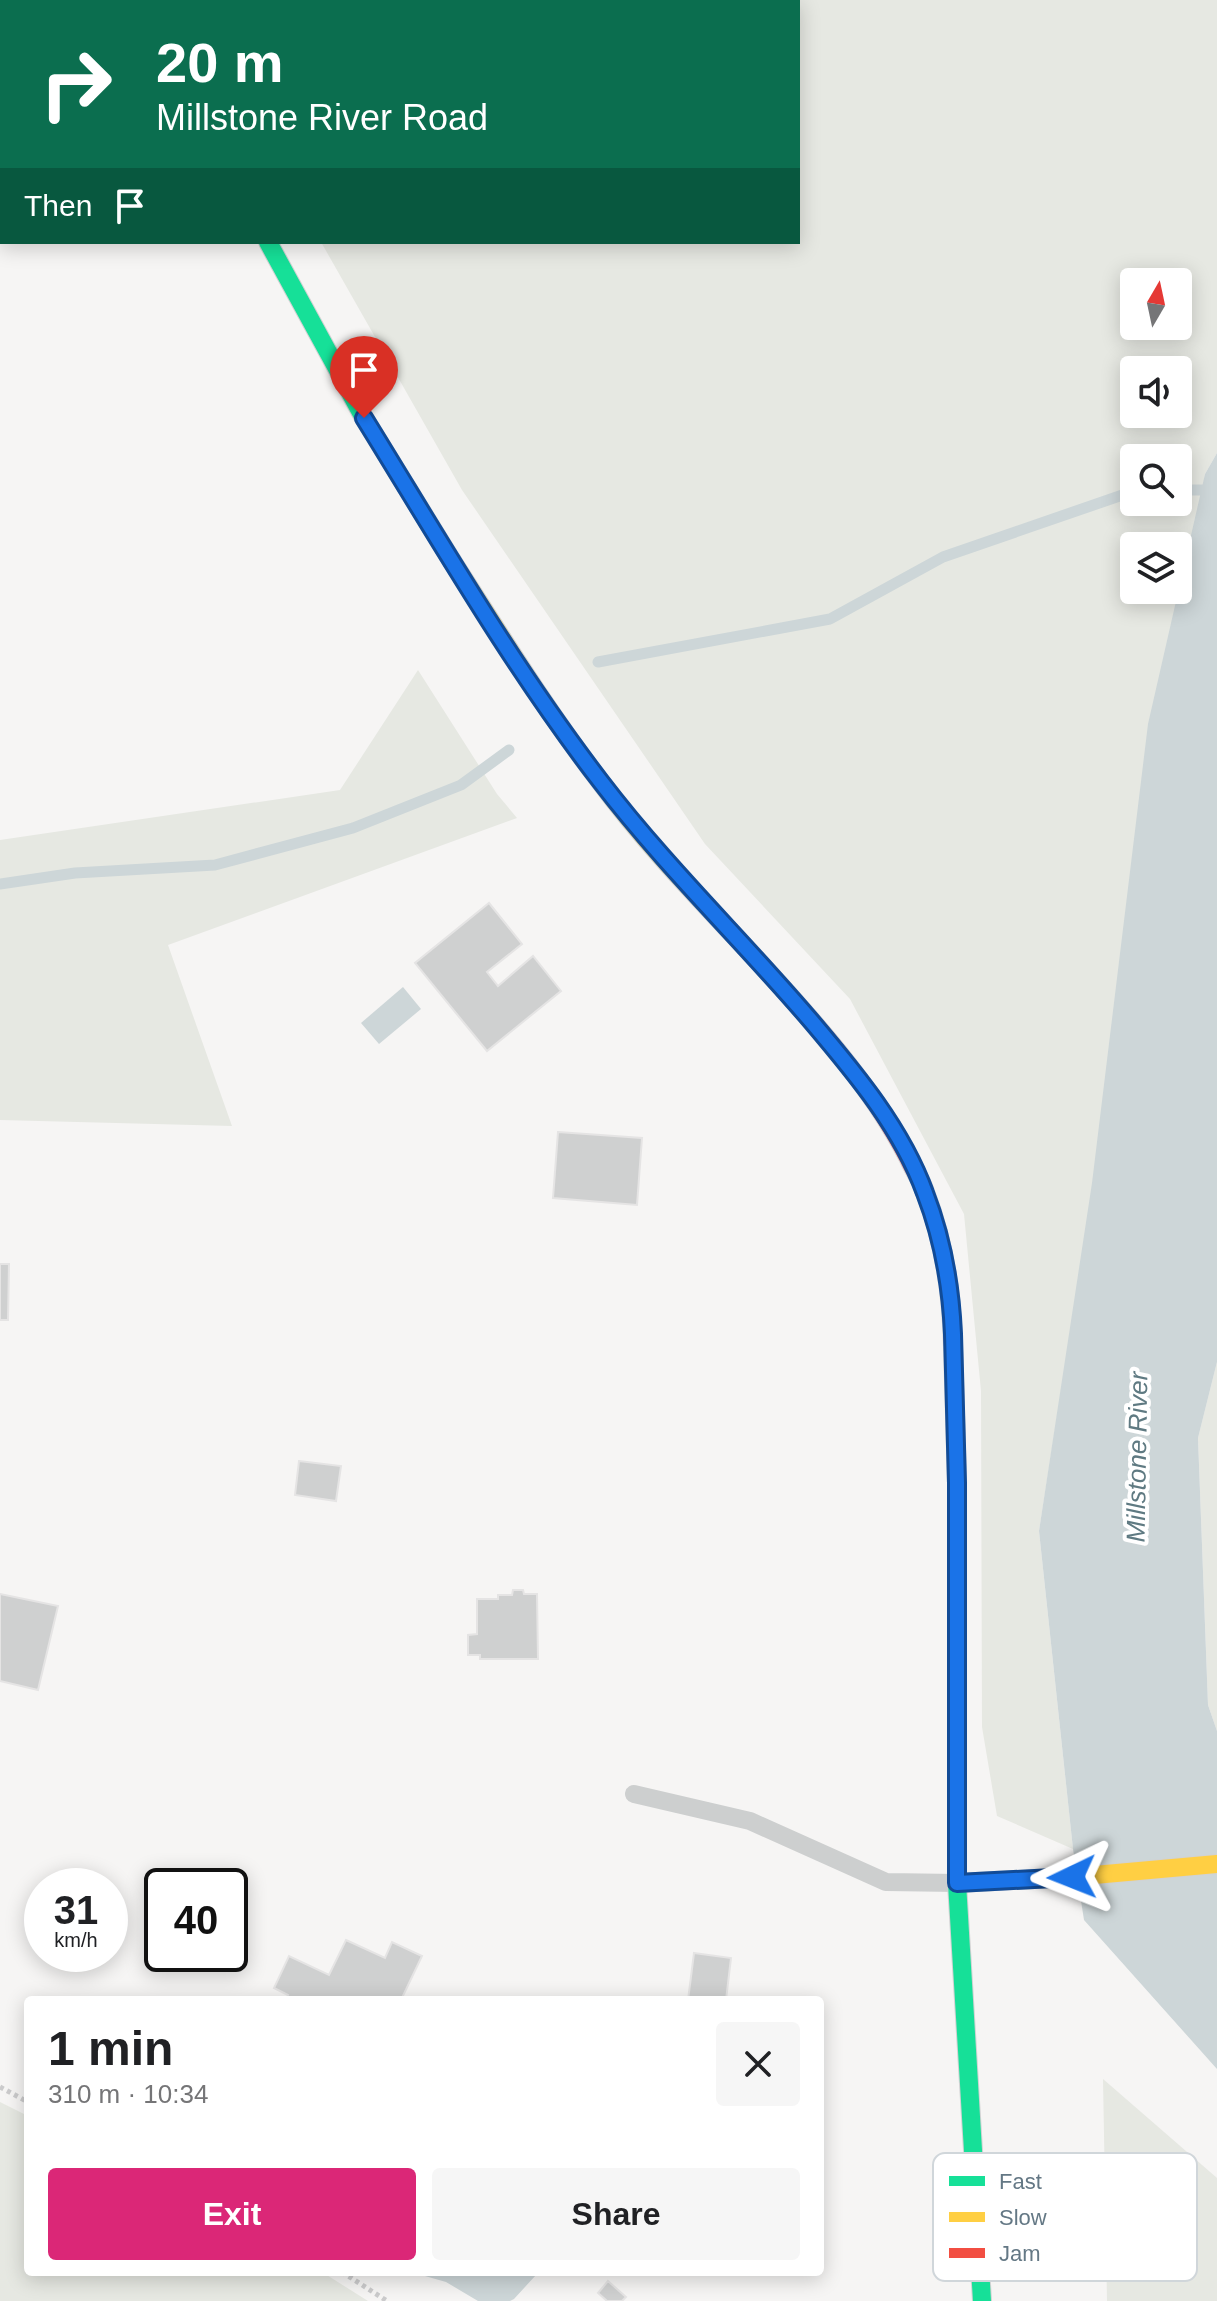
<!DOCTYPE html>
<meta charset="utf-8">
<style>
:root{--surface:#fff;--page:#f6f6f6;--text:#202124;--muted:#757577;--accent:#db2777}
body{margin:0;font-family:Arial,sans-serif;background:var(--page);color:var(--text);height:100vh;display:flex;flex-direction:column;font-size:30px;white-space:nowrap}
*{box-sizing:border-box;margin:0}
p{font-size:26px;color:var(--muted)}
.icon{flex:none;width:44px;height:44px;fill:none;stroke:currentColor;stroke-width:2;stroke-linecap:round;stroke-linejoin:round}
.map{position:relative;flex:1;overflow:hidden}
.drawer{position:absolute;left:24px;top:1996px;width:800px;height:280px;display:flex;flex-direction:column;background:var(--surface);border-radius:8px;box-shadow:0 4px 20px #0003}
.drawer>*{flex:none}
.banner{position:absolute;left:0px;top:0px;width:800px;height:244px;box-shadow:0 4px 20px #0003;background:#0b6e4f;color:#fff;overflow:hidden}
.needle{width:52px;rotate:9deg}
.buttons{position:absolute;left:1120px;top:268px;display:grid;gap:16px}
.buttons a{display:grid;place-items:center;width:72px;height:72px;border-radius:8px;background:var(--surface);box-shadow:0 4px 20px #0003;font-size:40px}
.speed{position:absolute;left:24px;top:1868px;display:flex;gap:16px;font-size:40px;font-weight:700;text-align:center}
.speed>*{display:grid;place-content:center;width:104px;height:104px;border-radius:50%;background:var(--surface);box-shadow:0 4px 20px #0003;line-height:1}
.speed small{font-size:20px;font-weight:400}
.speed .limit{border:4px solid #111;border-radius:12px;background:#fff;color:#111}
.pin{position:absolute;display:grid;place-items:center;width:68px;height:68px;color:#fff;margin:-82px -34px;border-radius:50% 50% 50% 0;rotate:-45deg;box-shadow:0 0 8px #0007}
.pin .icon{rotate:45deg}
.me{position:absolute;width:88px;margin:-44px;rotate:268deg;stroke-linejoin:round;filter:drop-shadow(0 0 6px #0008)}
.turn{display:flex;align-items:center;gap:28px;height:168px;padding:0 24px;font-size:36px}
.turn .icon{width:104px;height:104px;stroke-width:2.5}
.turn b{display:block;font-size:56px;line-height:68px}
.then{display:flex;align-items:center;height:76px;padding:0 24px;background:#0003;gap:16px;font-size:30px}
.round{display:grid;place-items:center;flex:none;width:84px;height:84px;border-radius:8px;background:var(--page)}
.summary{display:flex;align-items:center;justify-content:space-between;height:136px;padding:0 24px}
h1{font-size:48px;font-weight:800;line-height:60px}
.action{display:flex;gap:16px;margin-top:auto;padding:16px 24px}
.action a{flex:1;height:92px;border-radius:8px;background:var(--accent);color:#fff;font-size:32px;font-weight:800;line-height:92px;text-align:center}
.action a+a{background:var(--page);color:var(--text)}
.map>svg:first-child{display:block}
.green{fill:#e6e8e2;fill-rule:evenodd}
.water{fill:#cdd6d8}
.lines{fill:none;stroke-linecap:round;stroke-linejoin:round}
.stream{stroke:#cdd6d8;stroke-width:11}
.building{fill:#cfd0d0;stroke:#e5e4e4;stroke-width:2}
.fast-casing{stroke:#d1d2d3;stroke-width:20}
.slow-casing{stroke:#d1d2d3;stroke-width:20}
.jam-casing{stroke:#d1d2d3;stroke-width:20}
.path{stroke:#cbcbcc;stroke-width:5;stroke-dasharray:4 4;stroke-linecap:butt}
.lane{stroke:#cdcfcf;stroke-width:18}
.fast{stroke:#16e098;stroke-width:18}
.slow{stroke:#ffcf43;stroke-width:18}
.jam{stroke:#f24e42;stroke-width:18}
.route-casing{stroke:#114b97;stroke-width:20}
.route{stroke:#1a73e8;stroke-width:14}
.labels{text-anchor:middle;stroke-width:8;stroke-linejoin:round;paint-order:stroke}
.water-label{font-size:26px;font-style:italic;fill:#5f7a82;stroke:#fff}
.key{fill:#fff;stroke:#d0d6da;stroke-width:2}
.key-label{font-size:22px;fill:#647885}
</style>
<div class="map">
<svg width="1217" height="2301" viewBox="0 0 1217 2301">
<rect width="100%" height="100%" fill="#f6f5f4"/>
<!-- green -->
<g class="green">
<path d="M217,0H1217V453L1205,474L1039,1531L1073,1849L997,1816L982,1727L981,1391L964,1214L850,999L705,844L462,490L321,242H798V2H218ZM1134,282H1178V326H1134ZM1134,370H1178V414H1134ZM1134,458H1178V502H1134ZM1134,546H1178V590H1134Z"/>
<polygon points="418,670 497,794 517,818 168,945 232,1126 0,1120 0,840 340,790"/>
<polygon points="1217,1362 1217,1731 1208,1705 1198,1438"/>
<polygon points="1103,2079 1217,2178 1217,2301 1107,2301"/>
<polygon points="0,2102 28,2116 28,2272 322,2272 368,2301 0,2301"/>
</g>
<!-- water -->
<g class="water">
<polygon points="1217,453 1217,1362 1198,1438 1208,1705 1217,1731 1217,2069 1084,1920 1073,1849 1039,1531 1092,1183 1148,724 1205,474"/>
<polygon points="403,987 421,1009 379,1044 361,1023"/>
<polygon points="411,2272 536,2272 536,2275 514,2299 510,2301 478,2301 446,2282"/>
</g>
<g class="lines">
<!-- stream -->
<g class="stream">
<polyline points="1178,490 1217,490"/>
<polyline points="598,662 830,619 943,557 1134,491"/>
<polyline points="0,884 75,873 215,865 353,828 461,785 509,750"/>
</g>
</g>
<!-- building -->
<g class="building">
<polygon points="489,903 522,944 487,972 498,986 533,956 561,991 487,1051 415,963"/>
<polygon points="558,1132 642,1138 637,1205 553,1198"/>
<polygon points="0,1264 9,1264 8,1320 0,1320"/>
<polygon points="299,1461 341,1466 336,1501 295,1495"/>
<polygon points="513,1590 523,1590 524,1594 537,1594 538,1659 480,1659 480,1655 468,1655 468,1635 477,1634 477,1599 498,1599 498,1595 512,1595"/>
<polygon points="0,1594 58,1606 38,1690 0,1681"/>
<polygon points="346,1940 385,1958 392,1942 422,1956 401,2000 286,2000 288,1995 274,1988 289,1956 329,1975"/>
<polygon points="694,1953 731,1958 726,2000 688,2000"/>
<polygon points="608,2281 626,2297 622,2301 607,2301 598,2293"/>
</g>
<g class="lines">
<defs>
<g id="fast">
<polyline points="186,0 186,2"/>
<polyline points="268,242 364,418 452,561"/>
<polyline points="957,1675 957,1883 982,2301"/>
</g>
<g id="slow">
<path d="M452,561C500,635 546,710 599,780C643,840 694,893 745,947"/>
<polyline points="953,1347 957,1483 957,1675"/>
<polyline points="957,1883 1072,1877 1217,1864"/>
</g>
<path id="jam" d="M745,947C805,1012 868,1079 909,1159C914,1170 921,1180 925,1192C944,1241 952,1295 953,1347"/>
</defs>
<!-- fast casing -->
<use href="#fast" class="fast-casing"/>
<!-- slow casing -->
<use href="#slow" class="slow-casing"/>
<!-- jam casing -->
<use href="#jam" class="jam-casing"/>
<!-- path -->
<g class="path">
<polyline points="0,2087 28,2102"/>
<polyline points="342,2272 387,2301"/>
</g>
<!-- lane -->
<polyline class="lane" points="634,1794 750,1821 886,1882 957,1883"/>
<!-- fast -->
<use href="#fast" class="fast"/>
<!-- slow -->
<use href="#slow" class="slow"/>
<!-- jam -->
<use href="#jam" class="jam"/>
</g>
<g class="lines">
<defs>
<path id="route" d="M364,418C440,541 513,668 601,782C666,867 743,941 812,1022C856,1074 902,1129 925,1193C942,1237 951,1287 953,1334L957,1483V1883L1072,1877"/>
</defs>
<!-- route casing -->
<use href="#route" class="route-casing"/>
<!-- route -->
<use href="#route" class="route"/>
</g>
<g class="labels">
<!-- water labels -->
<g class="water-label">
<text transform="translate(1137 1457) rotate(-89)" y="9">Millstone River</text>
</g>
</g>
<!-- legend -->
<rect x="933" y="2153" width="264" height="128" rx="12" class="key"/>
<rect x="949" y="2176" width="36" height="10" fill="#16e098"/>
<rect x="949" y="2212" width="36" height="10" fill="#ffcf43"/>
<rect x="949" y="2248" width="36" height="10" fill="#f24e42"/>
<g class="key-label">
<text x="999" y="2189">Fast</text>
<text x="999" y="2225">Slow</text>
<text x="999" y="2261">Jam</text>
</g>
</svg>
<div class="buttons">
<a><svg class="needle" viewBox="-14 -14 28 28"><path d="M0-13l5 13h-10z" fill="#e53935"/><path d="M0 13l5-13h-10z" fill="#757577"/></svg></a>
<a><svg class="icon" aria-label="sound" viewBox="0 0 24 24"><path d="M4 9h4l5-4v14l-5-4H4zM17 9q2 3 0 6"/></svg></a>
<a><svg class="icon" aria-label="search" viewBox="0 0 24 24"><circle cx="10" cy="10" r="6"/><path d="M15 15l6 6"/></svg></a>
<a><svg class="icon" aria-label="layers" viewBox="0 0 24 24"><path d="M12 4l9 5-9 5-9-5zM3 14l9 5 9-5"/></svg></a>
</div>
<div class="speed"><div>31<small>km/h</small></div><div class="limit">40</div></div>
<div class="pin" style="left:364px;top:418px;background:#d93025"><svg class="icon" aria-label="arrive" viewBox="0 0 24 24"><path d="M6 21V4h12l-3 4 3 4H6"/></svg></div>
<svg class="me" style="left:1072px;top:1877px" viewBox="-20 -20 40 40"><path d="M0-17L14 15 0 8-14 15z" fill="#1a73e8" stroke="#fff" stroke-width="4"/></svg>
<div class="banner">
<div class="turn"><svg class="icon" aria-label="right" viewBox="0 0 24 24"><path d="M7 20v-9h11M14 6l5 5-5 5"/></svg><div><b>20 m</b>Millstone River Road</div></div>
<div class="then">Then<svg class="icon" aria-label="arrive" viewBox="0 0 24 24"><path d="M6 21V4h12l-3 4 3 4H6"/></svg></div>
</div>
<section class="drawer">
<div class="summary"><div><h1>1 min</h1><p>310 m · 10:34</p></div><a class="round"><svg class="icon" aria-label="close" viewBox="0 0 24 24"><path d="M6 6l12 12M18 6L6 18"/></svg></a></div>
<div class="action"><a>Exit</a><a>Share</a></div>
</section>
</div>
